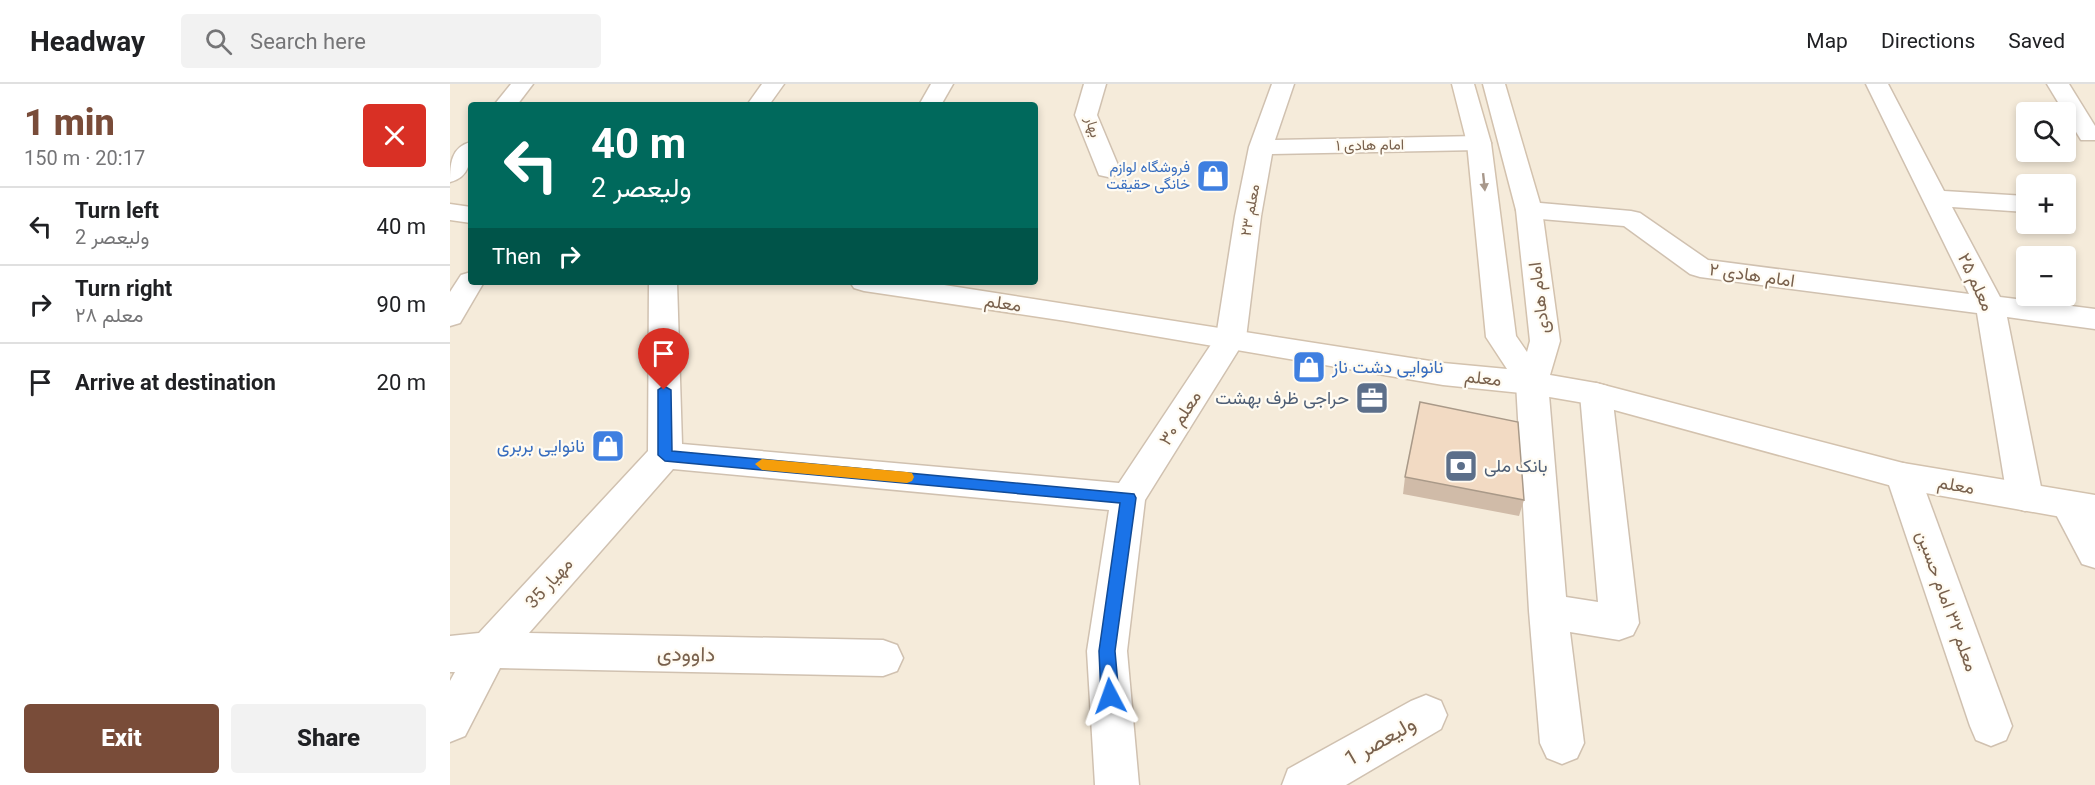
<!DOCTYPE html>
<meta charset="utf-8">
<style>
:root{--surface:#fff;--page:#f2f2f2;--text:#202124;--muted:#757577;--line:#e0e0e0;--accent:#794c39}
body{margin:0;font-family:Roboto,Vazirmatn,sans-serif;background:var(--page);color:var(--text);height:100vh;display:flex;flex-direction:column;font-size:22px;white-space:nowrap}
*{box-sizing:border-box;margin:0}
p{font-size:20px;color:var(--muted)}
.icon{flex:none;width:33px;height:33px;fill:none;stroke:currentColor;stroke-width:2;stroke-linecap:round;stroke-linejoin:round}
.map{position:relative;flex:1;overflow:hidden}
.sheet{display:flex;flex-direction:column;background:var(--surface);width:450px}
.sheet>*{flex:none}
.guide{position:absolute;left:18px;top:18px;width:570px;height:183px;border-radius:6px;box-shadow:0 3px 9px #0003;background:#00695c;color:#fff;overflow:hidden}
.controls{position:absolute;left:1566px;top:18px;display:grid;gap:12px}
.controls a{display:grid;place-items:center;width:60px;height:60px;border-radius:6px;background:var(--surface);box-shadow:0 3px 9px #0003;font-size:30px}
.pin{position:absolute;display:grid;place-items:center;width:51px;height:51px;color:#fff;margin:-62px -26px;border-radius:50% 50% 50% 0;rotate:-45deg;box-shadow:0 0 6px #0007}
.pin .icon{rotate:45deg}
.me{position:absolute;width:66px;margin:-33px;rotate:356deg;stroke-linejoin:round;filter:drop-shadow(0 0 4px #0008)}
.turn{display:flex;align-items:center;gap:21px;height:126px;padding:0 24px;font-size:27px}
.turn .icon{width:78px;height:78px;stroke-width:2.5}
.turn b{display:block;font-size:42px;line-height:51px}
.then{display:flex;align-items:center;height:57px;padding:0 24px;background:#0003;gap:12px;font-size:22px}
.round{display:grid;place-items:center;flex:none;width:63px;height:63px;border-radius:6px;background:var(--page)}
.headline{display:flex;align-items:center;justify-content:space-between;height:102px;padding:0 24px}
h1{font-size:36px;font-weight:800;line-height:45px;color:var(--accent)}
.cta{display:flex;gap:12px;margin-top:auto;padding:12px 24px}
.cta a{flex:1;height:69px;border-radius:6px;background:var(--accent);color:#fff;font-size:24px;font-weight:800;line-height:69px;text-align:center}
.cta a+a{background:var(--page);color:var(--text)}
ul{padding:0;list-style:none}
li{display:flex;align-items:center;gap:18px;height:78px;padding:0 24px;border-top:2px solid var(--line)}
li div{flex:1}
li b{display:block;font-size:22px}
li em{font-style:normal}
header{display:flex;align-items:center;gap:36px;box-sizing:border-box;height:84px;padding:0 30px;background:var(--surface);border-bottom:2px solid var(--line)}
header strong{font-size:28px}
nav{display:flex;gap:33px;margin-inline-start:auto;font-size:21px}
.search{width:420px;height:54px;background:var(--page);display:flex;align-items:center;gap:15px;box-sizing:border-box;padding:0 21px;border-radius:6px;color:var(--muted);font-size:22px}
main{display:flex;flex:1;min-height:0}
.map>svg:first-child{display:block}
.residential{fill:#f5ebda;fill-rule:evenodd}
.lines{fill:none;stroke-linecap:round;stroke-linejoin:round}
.minor-casing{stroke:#d0c1b0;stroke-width:3}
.secondary-casing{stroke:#d3c2ae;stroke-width:3}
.minor{fill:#fff;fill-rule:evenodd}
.secondary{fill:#fff;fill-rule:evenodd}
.wall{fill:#d0bba8}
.building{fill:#f2dac3;stroke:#a99988;stroke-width:1.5}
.oneway{fill:#a8988b}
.route{fill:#1a73e8;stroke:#114b97;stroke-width:1.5}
.slow{fill:#f59e0b}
.labels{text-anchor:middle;stroke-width:4.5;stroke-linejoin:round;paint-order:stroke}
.far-street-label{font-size:15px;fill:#79614d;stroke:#fffbf2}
.far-shop-label{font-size:15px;fill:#366cbe;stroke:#fffbf2;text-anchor:end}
.street-label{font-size:18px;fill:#79614d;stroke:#fffbf2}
.shop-label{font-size:18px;fill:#366cbe;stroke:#fffbf2;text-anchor:start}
.service-label{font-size:18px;fill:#4e5e75;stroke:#fffbf2;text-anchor:end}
.near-street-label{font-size:21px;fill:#79614d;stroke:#fffbf2}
</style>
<header>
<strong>Headway</strong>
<div class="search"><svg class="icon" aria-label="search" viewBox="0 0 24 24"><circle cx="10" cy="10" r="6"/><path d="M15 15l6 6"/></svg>Search here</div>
<nav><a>Map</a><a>Directions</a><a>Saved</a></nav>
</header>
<main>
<section class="sheet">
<div class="headline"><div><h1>1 min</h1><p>150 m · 20:17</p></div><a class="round" style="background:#d93025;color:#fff"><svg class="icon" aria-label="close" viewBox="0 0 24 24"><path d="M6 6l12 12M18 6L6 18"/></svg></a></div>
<ul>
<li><svg class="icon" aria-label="left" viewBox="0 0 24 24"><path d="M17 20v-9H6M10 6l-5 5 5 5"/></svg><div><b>Turn left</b><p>ولیعصر 2</p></div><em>40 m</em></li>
<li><svg class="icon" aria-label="right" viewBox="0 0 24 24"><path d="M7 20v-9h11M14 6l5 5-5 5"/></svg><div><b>Turn right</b><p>معلم ۲۸</p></div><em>90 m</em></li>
<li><svg class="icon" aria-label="arrive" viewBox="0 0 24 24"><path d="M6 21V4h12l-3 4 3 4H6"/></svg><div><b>Arrive at destination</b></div><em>20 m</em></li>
</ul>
<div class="cta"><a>Exit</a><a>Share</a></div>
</section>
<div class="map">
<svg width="1645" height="701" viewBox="0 0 1645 701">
<rect width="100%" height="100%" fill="#fdf8ec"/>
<!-- residential -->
<path class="residential" d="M0,0H1645V701H0ZM21,21H585V198H21ZM1576,28H1616V68H1576ZM1576,100H1616V140H1576ZM1576,172H1616V212H1576Z"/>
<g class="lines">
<defs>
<g id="minor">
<polygon points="61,0 83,0 67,21 44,21"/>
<polygon points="312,0 334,0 319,21 297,21"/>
<polygon points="481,0 503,0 491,21 469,21"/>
<polygon points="634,0 656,0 647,31 670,86 667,91 658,93 649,91 625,31"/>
<polygon points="822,0 844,0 825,56 1029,52 1037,54 1041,59 1037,64 1029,66 822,70 811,132 796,254 695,416 677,567 689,701 645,701 637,567 659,426 223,385 79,549 433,556 447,561 453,574 447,587 433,592 50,584 15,652 0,658 0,597 5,588 0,588 0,552 29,549 198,367 199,198 227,198 232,360 669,399 766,253 785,132 799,63"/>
<polygon points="1416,0 1438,0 1494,107 1576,112 1576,128 1502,123 1550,213 1645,225 1645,245 1557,233 1593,413 1587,423 1575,427 1563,423 1557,413 1527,229 1250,193 1240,190 1174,142 1079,134 1070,131 1066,126 1070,121 1079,118 1181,127 1190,129 1258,176 1519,210"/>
<polygon points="1597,0 1619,0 1645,42 1645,56 1631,56"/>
<path d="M21,58C21,76 20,93 0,98C0,80 1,63 21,58Z"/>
<polygon points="21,188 21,198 34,198 10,239 0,242 0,208 11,191"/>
<polygon points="1082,288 1093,291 1098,299 1116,513 1148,518 1130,310 1135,302 1146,299 1157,302 1162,310 1189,539 1183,551 1169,556 1120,548 1134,659 1127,674 1112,680 1097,674 1090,659 1079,527 1066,299 1071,291"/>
<polygon points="1453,379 1465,383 1470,392 1562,642 1556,656 1541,662 1526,656 1520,642 1436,392 1441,383"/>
<polygon points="1619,407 1631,411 1645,435 1645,484 1632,480 1601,421 1607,411"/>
<polygon points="976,611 991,617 997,631 991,645 896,701 832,701 838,685 961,617"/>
</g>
<g id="secondary">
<polygon points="1002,0 1024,0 1041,59 1066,252 1077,268 1080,257 1066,126 1033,0 1055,0 1092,126 1110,257 1100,291 1146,299 1453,379 1645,411 1645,439 1453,405 1146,321 1082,310 993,301 616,237 414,207 404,204 400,198 475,198 993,279 1057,285 1036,253 1017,59"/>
<polygon points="0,120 21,123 21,139 0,136"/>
</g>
</defs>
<!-- minor casing -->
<use href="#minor" class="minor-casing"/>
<!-- secondary casing -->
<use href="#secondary" class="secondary-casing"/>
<!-- minor -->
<use href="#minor" class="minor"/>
<!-- secondary -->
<use href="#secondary" class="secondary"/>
</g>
<!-- wall -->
<polygon class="wall" points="955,393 1074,416 1069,432 953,410"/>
<!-- building -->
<polygon class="building" points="970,318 1068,338 1074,416 955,393"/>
<!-- one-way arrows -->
<defs><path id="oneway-solid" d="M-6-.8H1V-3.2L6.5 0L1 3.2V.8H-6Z" transform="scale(1.5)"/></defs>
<use class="oneway" href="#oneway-solid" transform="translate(1034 98) rotate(84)"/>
<!-- route -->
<polygon class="route" points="214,302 221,306 222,367 684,410 686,414 665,567 669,612 666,617 660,620 654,617 651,612 649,567 670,419 215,377 208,371 208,306"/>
<!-- slow -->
<polygon class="slow" points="312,375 457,388 462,389 464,393 462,397 457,399 312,386 305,380"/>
<!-- icons -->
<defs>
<symbol id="shop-square" viewBox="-11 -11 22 22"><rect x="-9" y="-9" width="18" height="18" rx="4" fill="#3f7fe0" stroke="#fffbf2"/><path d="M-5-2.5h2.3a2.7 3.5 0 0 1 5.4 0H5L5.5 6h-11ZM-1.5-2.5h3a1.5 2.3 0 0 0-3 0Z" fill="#fff"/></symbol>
<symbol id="office-square" viewBox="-11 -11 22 22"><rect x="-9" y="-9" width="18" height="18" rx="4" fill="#5c6f8a" stroke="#fffbf2"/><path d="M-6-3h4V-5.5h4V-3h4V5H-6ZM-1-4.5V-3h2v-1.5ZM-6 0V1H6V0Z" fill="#fff"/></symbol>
<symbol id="bank-square" viewBox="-11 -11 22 22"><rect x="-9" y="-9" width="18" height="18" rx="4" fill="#5c6f8a" stroke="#fffbf2"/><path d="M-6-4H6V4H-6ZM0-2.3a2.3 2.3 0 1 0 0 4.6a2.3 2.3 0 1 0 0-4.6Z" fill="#fff"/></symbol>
</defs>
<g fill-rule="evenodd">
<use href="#shop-square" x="744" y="73" width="38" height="38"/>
<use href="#shop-square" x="840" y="264" width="38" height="38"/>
<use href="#office-square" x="903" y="295" width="38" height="38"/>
<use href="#shop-square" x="139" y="343" width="38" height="38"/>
<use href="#bank-square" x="992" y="363" width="38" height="38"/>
</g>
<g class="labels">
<!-- far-street labels -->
<g class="far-street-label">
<text transform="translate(643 43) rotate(73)" y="5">بهار</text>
<text transform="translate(920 61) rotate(-1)" y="5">امام هادی ١</text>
<text transform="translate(800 126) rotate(-80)" y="5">معلم ۲۳</text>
</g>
<!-- far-shop labels -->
<g class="far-shop-label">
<text x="740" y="88">فروشگاه لوازم<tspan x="740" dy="17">خانگی حقیقت</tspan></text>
</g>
<!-- street labels -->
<g class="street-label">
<text transform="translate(1302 191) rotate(8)" y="6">امام هادی ٢</text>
<text transform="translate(1526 198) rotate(65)" y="6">معلم ۲۵</text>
<text transform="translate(1089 214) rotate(-97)" y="6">امام هادی</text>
<text transform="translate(553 219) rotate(8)" y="6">معلم</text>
<text transform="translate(1033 294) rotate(6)" y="6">معلم</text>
<text transform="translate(730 334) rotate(-57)" y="6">معلم ۳۰</text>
<text transform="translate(1506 401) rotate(10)" y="6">معلم</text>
<text transform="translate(99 499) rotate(-48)" y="6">مهیار 35</text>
<text transform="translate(1497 517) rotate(70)" y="6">معلم ۳۲ امام حسین</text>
</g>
<!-- shop labels -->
<g class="shop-label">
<text x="882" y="289">نانوایی دشت ناز</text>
<text x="135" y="368" text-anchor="end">نانوایی بربری</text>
</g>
<!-- service labels -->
<g class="service-label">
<text x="899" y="320">حراجی ظرف بهشت</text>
<text x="1034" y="388" text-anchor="start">بانک ملی</text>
</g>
<!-- near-street labels -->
<g class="near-street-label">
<text transform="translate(236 570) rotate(1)" y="7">داوودی</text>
<text transform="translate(930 657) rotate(-30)" y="7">ولیعصر 1</text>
</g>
</g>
</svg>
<div class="controls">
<a><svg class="icon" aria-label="search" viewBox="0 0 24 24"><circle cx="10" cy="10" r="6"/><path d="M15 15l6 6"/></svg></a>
<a>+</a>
<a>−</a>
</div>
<div class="pin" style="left:214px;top:306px;background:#d93025"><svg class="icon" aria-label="arrive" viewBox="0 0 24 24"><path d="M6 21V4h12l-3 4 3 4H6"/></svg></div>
<svg class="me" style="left:660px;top:612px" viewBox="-20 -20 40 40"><path d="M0-17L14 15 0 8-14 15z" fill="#1a73e8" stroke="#fff" stroke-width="4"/></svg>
<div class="guide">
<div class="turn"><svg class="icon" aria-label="left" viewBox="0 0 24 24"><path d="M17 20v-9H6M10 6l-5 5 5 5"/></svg><div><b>40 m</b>ولیعصر 2</div></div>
<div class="then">Then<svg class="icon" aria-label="right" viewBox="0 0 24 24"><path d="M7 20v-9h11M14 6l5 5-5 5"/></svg></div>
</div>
</div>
</main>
